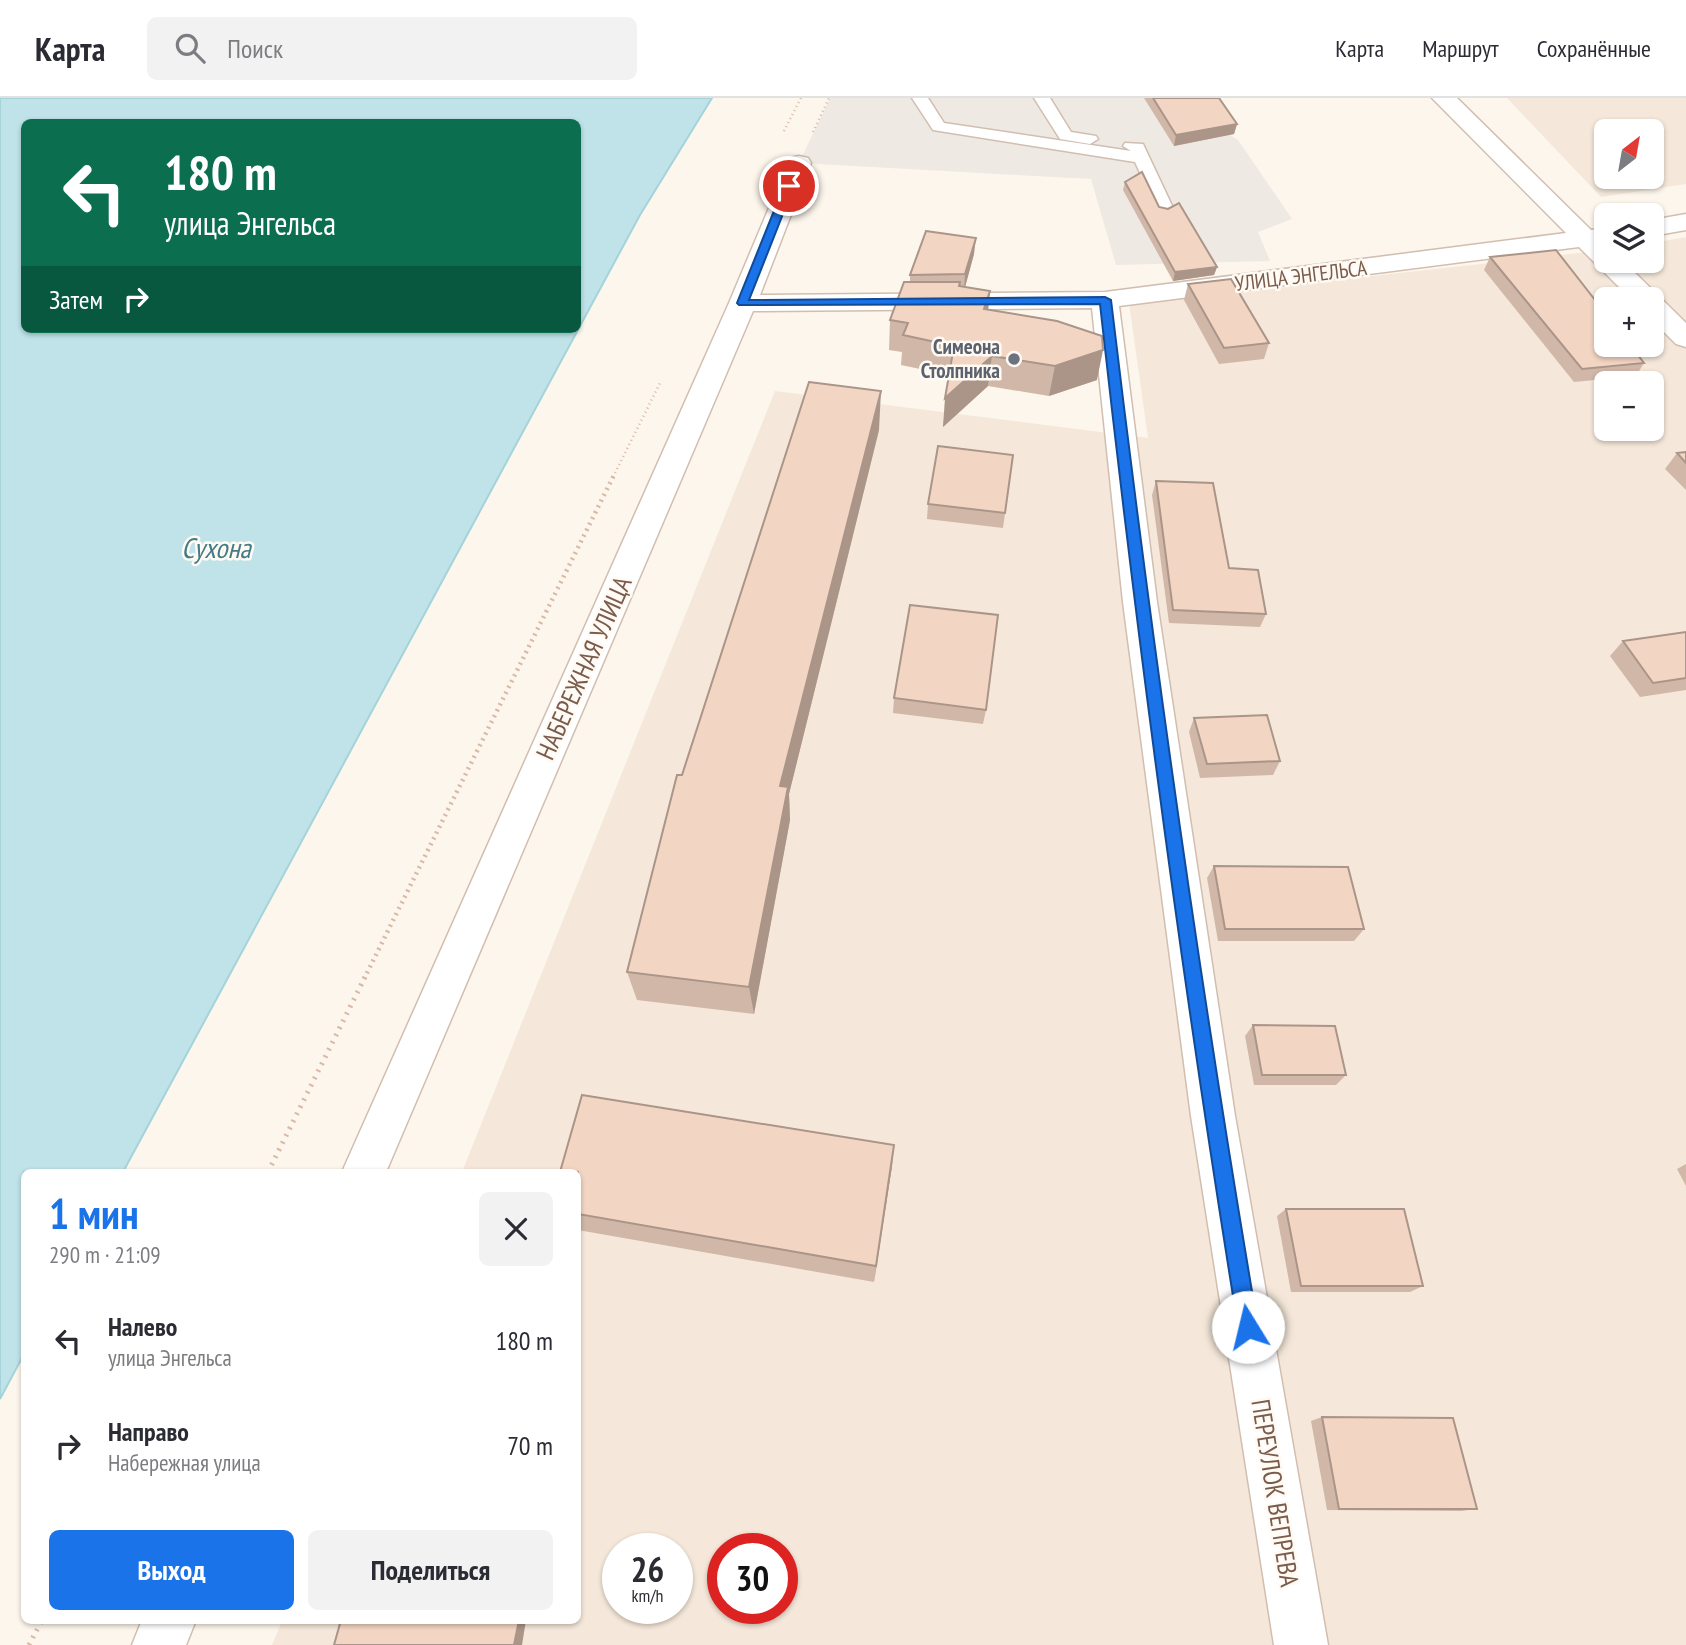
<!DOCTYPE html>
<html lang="ru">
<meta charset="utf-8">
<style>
:root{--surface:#fff;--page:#f2f2f3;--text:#2b2b33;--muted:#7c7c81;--line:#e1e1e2;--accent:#1a73e8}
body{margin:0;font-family:"PT Sans Narrow",sans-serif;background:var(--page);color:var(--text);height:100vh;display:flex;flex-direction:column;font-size:26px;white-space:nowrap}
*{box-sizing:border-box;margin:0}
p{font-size:23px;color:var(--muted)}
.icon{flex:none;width:38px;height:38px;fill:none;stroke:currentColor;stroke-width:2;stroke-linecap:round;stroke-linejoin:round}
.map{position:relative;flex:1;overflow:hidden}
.panel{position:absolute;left:21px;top:1071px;width:560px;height:455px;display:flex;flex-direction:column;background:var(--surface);border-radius:10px;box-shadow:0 2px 5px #0004}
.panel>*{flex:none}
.banner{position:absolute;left:21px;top:21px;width:560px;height:214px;border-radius:10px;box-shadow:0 2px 5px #0004;background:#0b6e4f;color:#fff;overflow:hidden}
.needle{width:46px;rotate:31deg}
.tools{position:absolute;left:1594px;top:21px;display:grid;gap:14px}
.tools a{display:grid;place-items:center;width:70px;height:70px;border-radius:10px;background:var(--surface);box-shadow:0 2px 5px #0004;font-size:35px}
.speed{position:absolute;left:602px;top:1435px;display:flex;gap:14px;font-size:35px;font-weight:700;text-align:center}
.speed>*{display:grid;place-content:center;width:91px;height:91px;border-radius:50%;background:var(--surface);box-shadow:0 2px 5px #0004;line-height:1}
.speed small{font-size:18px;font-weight:400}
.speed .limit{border:10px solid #d22;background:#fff;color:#111}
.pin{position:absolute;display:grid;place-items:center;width:60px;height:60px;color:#fff;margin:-30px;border:4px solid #fff;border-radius:50%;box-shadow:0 2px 7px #0007}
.me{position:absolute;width:77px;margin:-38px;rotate:351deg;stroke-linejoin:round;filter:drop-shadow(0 0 5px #0008)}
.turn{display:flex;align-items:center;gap:24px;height:147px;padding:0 28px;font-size:32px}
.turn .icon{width:91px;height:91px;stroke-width:2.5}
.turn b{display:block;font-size:49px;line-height:60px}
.then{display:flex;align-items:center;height:66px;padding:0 28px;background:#0003;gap:14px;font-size:26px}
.round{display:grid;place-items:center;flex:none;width:74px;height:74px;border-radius:10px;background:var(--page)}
.headline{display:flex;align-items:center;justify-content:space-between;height:119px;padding:0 28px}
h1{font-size:42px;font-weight:700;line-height:52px;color:var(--accent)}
.button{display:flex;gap:14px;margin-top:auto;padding:14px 28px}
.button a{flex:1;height:80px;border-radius:10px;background:var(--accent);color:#fff;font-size:28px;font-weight:700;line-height:80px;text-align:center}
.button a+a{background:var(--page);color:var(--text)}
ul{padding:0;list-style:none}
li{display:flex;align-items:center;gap:21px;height:105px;padding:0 28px}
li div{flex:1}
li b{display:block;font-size:26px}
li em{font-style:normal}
header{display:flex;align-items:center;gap:42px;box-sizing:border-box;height:98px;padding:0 35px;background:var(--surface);border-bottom:2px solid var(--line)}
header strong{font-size:33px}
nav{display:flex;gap:38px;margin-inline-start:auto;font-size:24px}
.search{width:490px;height:63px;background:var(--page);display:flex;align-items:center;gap:18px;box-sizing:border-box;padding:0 24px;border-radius:10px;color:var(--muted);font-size:26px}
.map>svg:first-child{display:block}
.residential{fill:#f5e8da;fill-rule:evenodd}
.industrial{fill:#efe9e4}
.water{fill:#bfe3e8;stroke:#a5d3da;stroke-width:2;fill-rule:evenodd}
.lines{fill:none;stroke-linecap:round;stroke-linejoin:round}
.service-casing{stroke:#d1beb0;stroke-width:3}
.minor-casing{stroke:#d1beb0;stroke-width:3}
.path-far2{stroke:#d9b8a5;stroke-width:2.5;stroke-dasharray:1 3.5;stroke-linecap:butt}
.path-far1{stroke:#d9b8a5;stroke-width:4.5;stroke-dasharray:2 4.5;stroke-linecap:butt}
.path{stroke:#d9b8a5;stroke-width:5;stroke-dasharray:2 6;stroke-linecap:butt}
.service{fill:#fff;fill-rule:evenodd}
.minor{fill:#fff;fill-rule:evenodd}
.wall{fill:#d1b7a8}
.shaded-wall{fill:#aa9588}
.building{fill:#f3d5c3;stroke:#aa9588;stroke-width:2}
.route{fill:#1a73e8;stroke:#114b97;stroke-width:2}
.worship-dot{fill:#6b7280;stroke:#fffaf3;stroke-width:2.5}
.labels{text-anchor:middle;stroke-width:5;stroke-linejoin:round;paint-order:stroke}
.far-street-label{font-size:21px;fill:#7a5c4d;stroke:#fffaf3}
.far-worship-label{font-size:21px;font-weight:bold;fill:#5b616d;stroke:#fffaf3;text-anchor:end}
.street-label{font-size:26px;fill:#7a5c4d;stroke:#fffaf3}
.water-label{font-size:28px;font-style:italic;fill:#437c86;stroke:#fffaf3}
</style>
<header>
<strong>Карта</strong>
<div class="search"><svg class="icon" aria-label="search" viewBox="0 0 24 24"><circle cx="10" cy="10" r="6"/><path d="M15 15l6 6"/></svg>Поиск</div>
<nav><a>Карта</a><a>Маршрут</a><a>Сохранённые</a></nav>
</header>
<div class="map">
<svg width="1686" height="1547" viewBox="0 0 1686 1547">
<rect width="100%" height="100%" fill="#fdf6ec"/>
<!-- residential -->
<g class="residential">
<path d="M1507,0H1686V86L1601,99ZM1606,33H1652V79H1606Z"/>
<path d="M1686,139V1547H272L282,1523L578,1522V1074H462L775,293L1148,340L1129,205L1606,152V163H1652V145ZM1606,201H1652V247H1606ZM1606,285H1652V331H1606ZM618,1451H677V1510H618ZM723,1451H782V1510H723Z"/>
</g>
<!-- industrial -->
<polygon class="industrial" points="830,0 1191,0 1211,25 1238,42 1292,121 1258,134 1270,163 1116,167 1091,81 799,65"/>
<!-- water -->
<path class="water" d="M0,0H712L640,117L123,1074H24V1256L0,1301ZM24,24H578V231H24Z"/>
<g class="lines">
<defs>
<g id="service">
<polygon points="912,0 928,0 944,25 1131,53 1123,48 1125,45 1143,46 1174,112 1165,117 1159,116 1135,64 933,32"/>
<polygon points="1034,0 1050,0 1071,34 1096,38 1098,41 1090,46 1060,41"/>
</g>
<g id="minor">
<polygon points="1432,0 1457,0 1591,132 1606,130 1606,163 1623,163 1686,225 1686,249 1676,246 1652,222 1652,201 1631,201 1579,149 1119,208 1157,504 1235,1018 1328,1547 1274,1547 1191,1018 1123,504 1092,210 753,213 386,1074 342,1074 729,205 790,60 799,58 808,60 811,65 760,197 1105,194 1566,135"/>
<polygon points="1686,116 1686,132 1652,138 1652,122"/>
<polygon points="142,1522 196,1522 186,1547 132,1547"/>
</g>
</defs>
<!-- service casing -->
<use href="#service" class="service-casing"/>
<!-- minor casing -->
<use href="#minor" class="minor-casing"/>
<!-- path-far2 -->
<g class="path-far2">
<polyline points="784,33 801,0"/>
<polyline points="813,34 829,0"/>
<polyline points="613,379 661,283"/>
</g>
<!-- path-far1 -->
<polyline class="path-far1" points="364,881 614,377"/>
<!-- path -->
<g class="path">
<polyline points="268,1074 365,879"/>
<polyline points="29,1547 42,1522"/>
</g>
<!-- service -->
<use href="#service" class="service"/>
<!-- minor -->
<use href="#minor" class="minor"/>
</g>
<!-- wall -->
<g class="wall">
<polygon points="1144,0 1219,0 1237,26 1234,36 1174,48"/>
<polygon points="1125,84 1159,109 1217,169 1214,177 1173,183 1123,92"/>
<polygon points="974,156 965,189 990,193 988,212 1097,282 1049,298 988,288 943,329 949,277 901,267 902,254 889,252 890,222 910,184 910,177"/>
<polygon points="1490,159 1644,265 1636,278 1574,284 1484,172"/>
<polygon points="1188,186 1269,245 1264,261 1219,266 1184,202"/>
<polygon points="879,332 789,696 790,722 754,916 637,902 627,874"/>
<polygon points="1686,354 1686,392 1665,371 1677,355"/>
<polygon points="1013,357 1003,430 927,421 928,406"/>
<polygon points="1156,383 1229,470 1266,516 1260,529 1169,525 1152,397"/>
<polygon points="1686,534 1686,592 1640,599 1610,558 1623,543"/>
<polygon points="894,600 986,612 983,626 893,615"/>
<polygon points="1194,620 1280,663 1273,677 1200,680 1189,634"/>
<polygon points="1214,768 1364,831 1354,843 1218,843 1207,780"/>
<polygon points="1253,927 1346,977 1336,987 1254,987 1245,938"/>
<polygon points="1686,1066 1686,1088 1677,1071"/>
<polygon points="892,1068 874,1184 578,1132 578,1074"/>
<polygon points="1286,1111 1423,1188 1410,1194 1291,1194 1277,1118"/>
<polygon points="1322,1319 1477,1411 1461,1413 1327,1412 1311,1323"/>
</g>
<!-- shaded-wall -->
<g class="shaded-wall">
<polygon points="1237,26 1234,36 1174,48 1176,37"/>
<polygon points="976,140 974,156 964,193 965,176"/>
<polygon points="1217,169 1214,177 1173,183 1175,174"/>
<polygon points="990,193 987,223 984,211"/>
<polygon points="1103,252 1097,282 1049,298 1055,268"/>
<polygon points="992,258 988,288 943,329 945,300"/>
<polygon points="881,293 879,332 789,696 790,722 754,916 749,889 780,688"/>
<polygon points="894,1047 892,1068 874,1184 876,1168"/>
<polygon points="519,1522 526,1522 522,1547 514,1547"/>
</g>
<!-- building -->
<g class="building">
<polygon points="1153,0 1219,0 1237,26 1176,37"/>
<polygon points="1142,74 1159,109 1168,111 1179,105 1217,169 1175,174 1125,84"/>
<polygon points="926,133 976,140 965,176 910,177"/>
<polygon points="1556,152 1606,216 1606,247 1630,247 1644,265 1582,271 1490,159"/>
<polygon points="1231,181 1269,245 1224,250 1188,186"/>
<polygon points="904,184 960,184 959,188 990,193 984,211 1057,223 1102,238 1103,252 1055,268 992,258 945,300 954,248 903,237 908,225 890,222"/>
<polygon points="809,284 881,293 780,688 788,689 749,889 627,874 677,677 682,677"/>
<polygon points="938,348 1013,357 1005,415 928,406"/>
<polygon points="1686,354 1686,365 1677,355"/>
<polygon points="1156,383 1213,385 1229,470 1258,472 1266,516 1173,512"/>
<polygon points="910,507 998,517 986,612 894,600"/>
<polygon points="1686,534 1686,580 1653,585 1623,543"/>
<polygon points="1267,617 1280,663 1207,666 1194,620"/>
<polygon points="1214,768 1348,769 1364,831 1225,831"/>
<polygon points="1253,927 1335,928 1346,977 1262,977"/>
<polygon points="582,997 894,1047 876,1168 578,1116 578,1074 560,1074"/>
<polygon points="1286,1111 1404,1111 1423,1188 1301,1188"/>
<polygon points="1322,1319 1453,1320 1477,1411 1339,1411"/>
<polygon points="341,1522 519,1522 514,1547 334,1547"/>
</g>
<!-- route -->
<path class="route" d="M789,85L794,88L749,202L1105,199L1111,202C1152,546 1200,888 1258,1229L1255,1236L1248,1239L1241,1236L1238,1229C1183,889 1138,548 1100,206L739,207L737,205L784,88Z"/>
<!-- markers -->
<circle class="worship-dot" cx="1014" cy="261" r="7"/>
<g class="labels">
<!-- far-street labels -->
<g class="far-street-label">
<text transform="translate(1301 178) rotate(-7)" y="7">УЛИЦА ЭНГЕЛЬСА</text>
</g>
<!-- far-worship labels -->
<g class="far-worship-label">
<text x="1000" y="256">Симеона<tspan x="1000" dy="24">Столпника</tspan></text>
</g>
<!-- street labels -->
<g class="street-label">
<text transform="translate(584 570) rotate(-66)" y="9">НАБЕРЕЖНАЯ УЛИЦА</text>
<text transform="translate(1275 1395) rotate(81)" y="9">ПЕРЕУЛОК ВЕПРЕВА</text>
</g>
<!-- water labels -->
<g class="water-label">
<text x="216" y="460">Сухона</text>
</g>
</g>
</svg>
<div class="tools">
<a><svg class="needle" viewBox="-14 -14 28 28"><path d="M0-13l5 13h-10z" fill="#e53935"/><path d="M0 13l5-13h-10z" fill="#7c7c81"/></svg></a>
<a><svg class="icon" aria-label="layers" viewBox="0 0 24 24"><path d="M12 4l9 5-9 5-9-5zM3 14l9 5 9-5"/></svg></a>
<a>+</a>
<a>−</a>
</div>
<div class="speed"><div>26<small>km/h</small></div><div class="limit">30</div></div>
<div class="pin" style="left:789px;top:88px;background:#d93025"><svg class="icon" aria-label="arrive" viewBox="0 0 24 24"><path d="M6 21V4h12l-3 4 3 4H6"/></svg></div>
<svg class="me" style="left:1248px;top:1229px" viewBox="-20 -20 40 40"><circle r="19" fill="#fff"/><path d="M0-13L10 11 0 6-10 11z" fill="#1a73e8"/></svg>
<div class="banner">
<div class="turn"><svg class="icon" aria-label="left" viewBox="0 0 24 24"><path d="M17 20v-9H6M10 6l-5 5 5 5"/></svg><div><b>180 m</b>улица Энгельса</div></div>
<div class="then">Затем<svg class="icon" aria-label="right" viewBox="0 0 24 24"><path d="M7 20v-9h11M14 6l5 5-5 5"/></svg></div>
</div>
<section class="panel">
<div class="headline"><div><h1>1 мин</h1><p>290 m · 21:09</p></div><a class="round"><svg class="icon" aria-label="close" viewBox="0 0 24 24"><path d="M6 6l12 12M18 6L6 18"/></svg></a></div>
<ul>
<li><svg class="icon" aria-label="left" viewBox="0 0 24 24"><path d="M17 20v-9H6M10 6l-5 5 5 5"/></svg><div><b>Налево</b><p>улица Энгельса</p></div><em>180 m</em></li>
<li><svg class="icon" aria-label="right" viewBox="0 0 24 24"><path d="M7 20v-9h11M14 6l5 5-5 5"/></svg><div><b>Направо</b><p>Набережная улица</p></div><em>70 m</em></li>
</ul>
<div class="button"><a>Выход</a><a>Поделиться</a></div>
</section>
</div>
